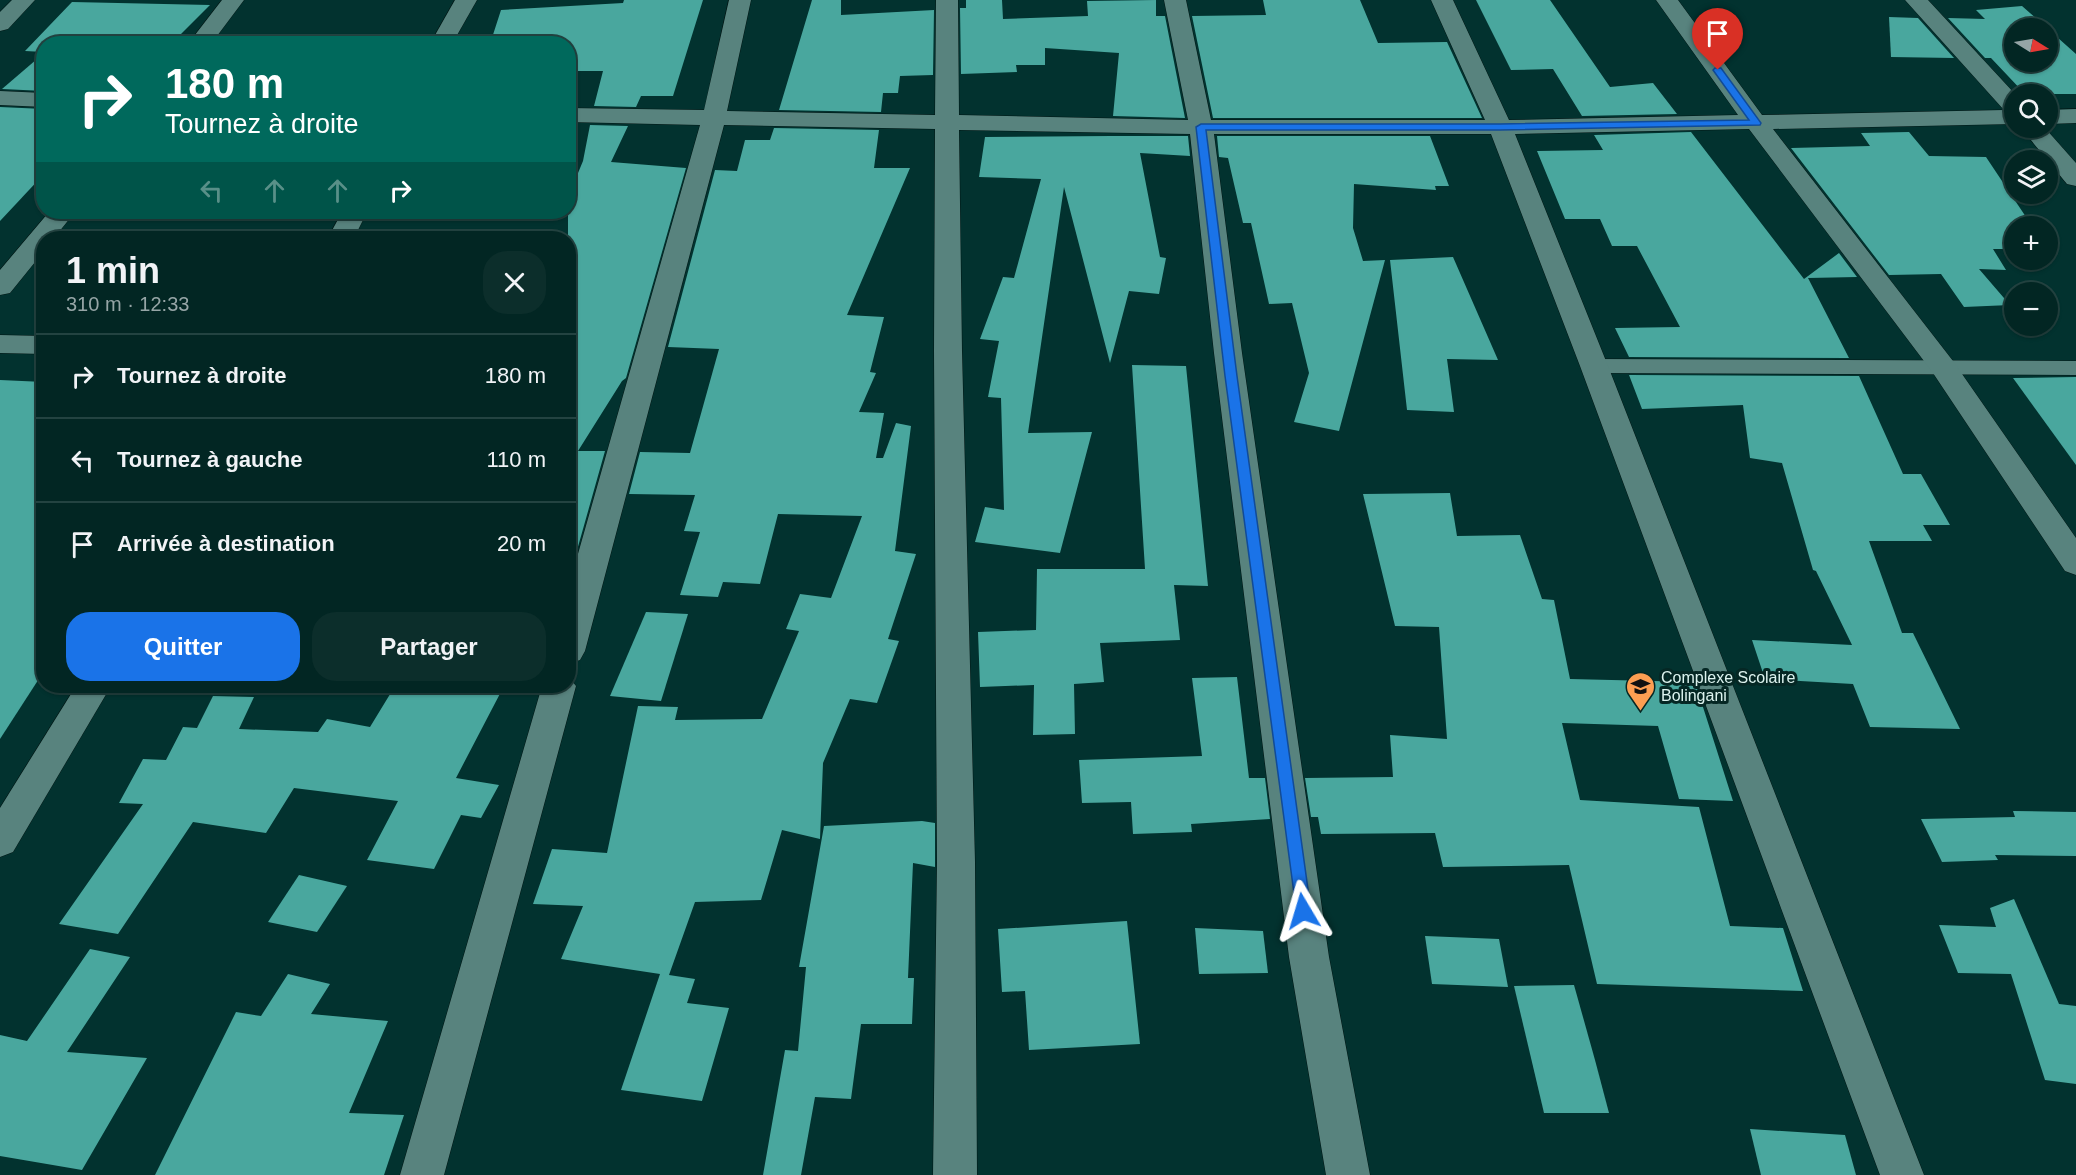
<!DOCTYPE html>
<html lang="fr">
<meta charset="utf-8">
<style>
:root{--surface:#022623;--page:#0c2e2b;--text:#f1f3f6;--muted:#96a5a6;--line:#234341;--accent:#1a73e8}
body{margin:0;font-family:Helvetica,sans-serif;background:var(--page);color:var(--text);height:100vh;display:flex;flex-direction:column;font-size:22px;white-space:nowrap}
*{box-sizing:border-box;margin:0}
p{font-size:20px;color:var(--muted)}
.icon{flex:none;width:33px;height:33px;fill:none;stroke:currentColor;stroke-width:2;stroke-linecap:round;stroke-linejoin:round}
.map{position:relative;flex:1;overflow:hidden}
.details{position:absolute;left:36px;top:231px;width:540px;height:462px;display:flex;flex-direction:column;background:var(--surface);border-radius:24px;box-shadow:0 2px 4px #0004,0 0 0 2px var(--line)}
.details>*{flex:none}
.hud{position:absolute;left:36px;top:36px;width:540px;height:183px;border-radius:24px;box-shadow:0 2px 4px #0004,0 0 0 2px var(--line);background:#00695c;color:#fff;overflow:hidden}
.needle{width:39px;rotate:101deg}
.buttons{position:absolute;left:2004px;top:18px;display:grid;gap:12px}
.buttons a{display:grid;place-items:center;width:54px;height:54px;border-radius:50%;background:var(--surface);box-shadow:0 2px 4px #0004,0 0 0 2px var(--line);font-size:30px}
.pin{position:absolute;display:grid;place-items:center;width:51px;height:51px;color:#fff;margin:-62px -26px;border-radius:50% 50% 50% 0;rotate:-45deg;box-shadow:0 0 6px #0007}
.pin .icon{rotate:45deg}
.me{position:absolute;width:66px;margin:-33px;rotate:353deg;stroke-linejoin:round;filter:drop-shadow(0 0 4px #0008)}
.turn{display:flex;align-items:center;gap:21px;height:126px;padding:0 30px;font-size:27px}
.turn .icon{width:78px;height:78px;stroke-width:2.5}
.turn b{display:block;font-size:42px;line-height:51px}
.lanes{display:flex;align-items:center;height:57px;padding:0 30px;background:#0003;justify-content:center;gap:30px;direction:ltr}
.lanes .off{opacity:.35}
.round{display:grid;place-items:center;flex:none;width:63px;height:63px;border-radius:24px;background:var(--page)}
.overview{display:flex;align-items:center;justify-content:space-between;height:102px;padding:0 30px}
h1{font-size:36px;font-weight:700;line-height:45px}
.cta{display:flex;gap:12px;margin-top:auto;padding:12px 30px}
.cta a{flex:1;height:69px;border-radius:24px;background:var(--accent);color:#fff;font-size:24px;font-weight:700;line-height:69px;text-align:center}
.cta a+a{background:var(--page);color:var(--text)}
ul{padding:0;list-style:none}
li{display:flex;align-items:center;gap:18px;height:84px;padding:0 30px;border-top:2px solid var(--line)}
li div{flex:1}
li b{display:block;font-size:22px}
li em{font-style:normal}
.map>svg:first-child{display:block}
.building{fill:#49a79e}
.lines{fill:none;stroke-linecap:round;stroke-linejoin:round}
.service-casing{stroke:#021715;stroke-width:1}
.minor-casing{stroke:#021715;stroke-width:1}
.service{fill:#58837e;fill-rule:evenodd}
.minor{fill:#58837e;fill-rule:evenodd}
.route{fill:#1a73e8;stroke:#114b97;stroke-width:1.5}
.labels{text-anchor:middle;stroke-width:6;stroke-linejoin:round;paint-order:stroke}
.poi-label{font-size:16px;fill:#dcf3ef;stroke:#052724;text-anchor:start}
</style>
<div class="map">
<svg width="2076" height="1175" viewBox="0 0 2076 1175">
<rect width="100%" height="100%" fill="#02322f"/>
<!-- building -->
<g class="building">
<polygon points="624,0 703,0 673,96 641,96 636,107 594,106 603,71 568,71 568,44 490,44 501,10 623,3"/>
<polygon points="812,0 841,0 841,15 934,10 933,75 900,76 898,93 883,93 881,112 779,110"/>
<polygon points="966,0 1002,0 1003,19 1088,16 1087,1 1156,0 1156,16 1165,16 1185,118 1113,116 1119,53 1045,48 1045,65 1016,65 1017,72 961,74 960,8 966,8"/>
<polygon points="1263,0 1360,0 1378,43 1447,42 1482,118 1213,118 1192,16 1266,15"/>
<polygon points="1476,0 1550,0 1610,87 1653,83 1677,114 1582,116 1553,69 1511,70"/>
<polygon points="72,2 210,5 171,44 44,44 44,52 25,51"/>
<polygon points="2022,6 2047,28 2014,28 2014,62 2048,62 2048,29 2076,54 2076,94 2025,94 1991,58 1985,58 1948,18 1985,19 1976,10"/>
<polygon points="1889,17 1918,18 1954,58 1891,57"/>
<polygon points="44,53 44,91 2,89"/>
<polygon points="0,107 44,109 44,174 0,221"/>
<polygon points="590,125 628,126 611,162 686,168 626,378 622,381 578,451 605,451 572,568 568,568 568,197 583,161"/>
<polygon points="774,128 879,130 874,168 910,168 847,315 884,317 870,372 876,373 859,412 884,413 876,458 883,458 896,423 911,426 895,551 916,554 888,639 899,641 877,703 850,699 823,763 820,839 782,830 761,900 695,902 669,975 695,979 687,1003 729,1008 702,1101 621,1090 660,974 561,959 583,906 533,904 552,849 607,853 638,706 678,707 675,720 762,719 799,631 786,629 800,594 831,598 862,516 778,514 760,584 723,582 718,597 680,595 700,532 684,531 695,495 629,494 640,452 690,453 719,349 668,347 715,170 737,171 745,140 770,140"/>
<polygon points="1691,132 1804,279 1839,253 1857,277 1808,278 1849,358 1629,357 1615,328 1680,327 1637,246 1612,246 1600,219 1565,219 1537,151 1603,150 1594,135"/>
<polygon points="1909,132 1929,156 1986,157 2032,226 2014,226 2014,249 1993,249 2006,270 1979,269 2010,305 1964,307 1941,274 1889,275 1791,148 1870,146 1861,133"/>
<polygon points="1111,136 1188,136 1190,156 1140,153 1160,257 1166,258 1159,294 1129,291 1110,363 1064,187 1028,433 1092,432 1060,553 975,542 985,507 1004,510 1001,398 988,397 999,341 980,339 1003,277 1014,278 1041,179 979,177 985,137"/>
<polygon points="1217,136 1430,136 1449,186 1435,186 1436,190 1354,184 1353,228 1363,261 1385,260 1339,431 1294,422 1309,373 1292,303 1269,304 1251,223 1243,223 1228,158 1219,157"/>
<polygon points="1453,257 1498,360 1447,359 1454,412 1407,410 1390,260"/>
<polygon points="1132,365 1186,366 1208,586 1174,585 1180,640 1100,643 1104,682 1074,684 1075,734 1033,735 1034,685 980,687 978,632 1036,630 1037,569 1145,569"/>
<polygon points="1629,375 1859,376 1903,474 1921,474 1950,525 1923,525 1932,541 1869,541 1902,633 1913,633 1960,729 1870,727 1853,684 1765,679 1752,640 1852,645 1816,571 1813,570 1782,463 1750,458 1743,405 1642,409"/>
<polygon points="2076,377 2076,465 2013,378"/>
<polygon points="0,380 44,382 44,671 0,739"/>
<polygon points="1450,493 1457,536 1520,535 1542,599 1554,600 1570,679 1695,682 1733,801 1679,799 1658,726 1562,723 1580,800 1699,807 1730,926 1783,928 1803,991 1597,984 1569,865 1443,867 1435,833 1321,834 1318,817 1311,817 1305,778 1393,777 1390,735 1447,739 1439,627 1395,626 1363,494"/>
<polygon points="646,612 688,614 661,701 610,696"/>
<polygon points="1237,677 1249,778 1265,778 1270,819 1191,824 1192,832 1133,834 1131,802 1082,803 1079,760 1202,756 1192,678"/>
<polygon points="395,686 504,686 456,778 499,785 481,818 461,815 434,869 367,860 398,801 294,788 266,833 193,822 118,934 59,924 143,804 119,803 143,759 166,760 183,727 197,728 213,696 254,697 239,729 318,732 327,719 370,727"/>
<polygon points="2013,811 2076,812 2076,856 1995,855 1998,860 1942,862 1921,819 2015,817"/>
<polygon points="922,821 935,823 935,867 913,863 908,978 914,978 912,1024 861,1024 851,1099 815,1097 801,1175 763,1175 785,1050 798,1051 806,967 799,967 824,826"/>
<polygon points="299,875 347,886 317,932 268,922"/>
<polygon points="2014,899 2059,1004 2076,1006 2076,1084 2045,1080 2011,974 1958,973 1939,925 1996,927 1990,908"/>
<polygon points="1127,921 1140,1044 1029,1050 1025,991 1002,992 998,929"/>
<polygon points="1195,928 1263,931 1268,973 1199,974"/>
<polygon points="1425,936 1499,939 1508,987 1432,984"/>
<polygon points="90,949 130,957 67,1052 147,1058 82,1170 0,1156 0,1035 27,1041"/>
<polygon points="288,974 330,984 311,1014 388,1021 349,1113 404,1115 384,1175 155,1175 236,1012 261,1016"/>
<polygon points="1574,985 1595,1060 1609,1113 1544,1113 1514,986"/>
<polygon points="1750,1129 1845,1135 1856,1175 1761,1175"/>
</g>
<g class="lines">
<defs>
<polygon id="service" points="1594,359 2076,361 2076,375 1594,373 1586,371 1582,366 1586,361"/>
<g id="minor">
<polygon points="12,0 35,0 8,29 0,31 0,12"/>
<polygon points="222,0 244,0 211,44 188,44"/>
<polygon points="455,0 477,0 452,44 430,44"/>
<polygon points="729,0 751,0 727,111 935,115 936,0 958,0 959,115 1188,120 1164,0 1186,0 1211,120 1485,120 1431,0 1453,0 1509,120 1738,115 1656,0 1678,0 1762,115 2004,110 1905,0 1928,0 2015,94 2014,124 1773,129 1953,361 2076,538 2076,575 2065,571 1933,373 1749,129 1515,134 1608,366 1924,1175 1880,1175 1580,366 1491,134 1214,134 1242,353 1329,957 1370,1175 1326,1175 1289,957 1214,353 1190,134 959,130 962,351 975,862 977,1175 933,1175 937,862 934,351 935,129 724,125 585,651 580,660 568,664 568,589 700,125 568,122 568,108 704,110"/>
<polygon points="0,91 44,93 44,107 0,105"/>
<polygon points="2076,109 2076,123 2048,124 2048,110"/>
<polygon points="2021,128 2045,128 2076,163 2076,186 2067,184"/>
<polygon points="49,212 75,212 54,238 44,238 44,251 10,293 0,295 0,270"/>
<polygon points="342,212 367,212 354,238 328,238"/>
<polygon points="0,335 44,336 44,354 0,353"/>
<polygon points="568,676 576,686 444,1175 400,1175 542,686 568,686"/>
<polygon points="76,686 111,686 13,852 0,857 0,808"/>
</g>
</defs>
<!-- service casing -->
<use href="#service" class="service-casing"/>
<!-- minor casing -->
<use href="#minor" class="minor-casing"/>
<!-- service -->
<use href="#service" class="service"/>
<!-- minor -->
<use href="#minor" class="minor"/>
</g>
<!-- route -->
<polygon class="route" points="1715,68 1721,68 1761,123 1760,125 1500,130 1206,130 1237,376 1311,911 1309,916 1303,918 1297,916 1225,376 1196,127 1201,124 1500,124 1749,120 1713,70"/>
<!-- icons -->
<defs>
<symbol id="school-pin" viewBox="-11 -11 22 30"><path d="M0 17L-7.5 6A9.5 9.5 0 1 1 7.5 6Z" fill="#fc9e52" stroke="#052724"/><path d="M0-5L7-2L0 1L-7-2ZM-4 1L0 2.5L4 1V4Q0 6-4 4Z" fill="#111"/></symbol>
</defs>
<g fill-rule="evenodd">
<use href="#school-pin" x="1624" y="670" width="33" height="45"/>
</g>
<g class="labels">
<!-- poi labels -->
<g class="poi-label">
<text x="1661" y="683">Complexe Scolaire<tspan x="1661" dy="18">Bolingani</tspan></text>
</g>
</g>
</svg>
<div class="buttons">
<a><svg class="needle" viewBox="-14 -14 28 28"><path d="M0-13l5 13h-10z" fill="#e53935"/><path d="M0 13l5-13h-10z" fill="#96a5a6"/></svg></a>
<a><svg class="icon" aria-label="search" viewBox="0 0 24 24"><circle cx="10" cy="10" r="6"/><path d="M15 15l6 6"/></svg></a>
<a><svg class="icon" aria-label="layers" viewBox="0 0 24 24"><path d="M12 4l9 5-9 5-9-5zM3 14l9 5 9-5"/></svg></a>
<a>+</a>
<a>−</a>
</div>
<div class="pin" style="left:1718px;top:70px;background:#d93025"><svg class="icon" aria-label="arrive" viewBox="0 0 24 24"><path d="M6 21V4h12l-3 4 3 4H6"/></svg></div>
<svg class="me" style="left:1303px;top:911px" viewBox="-20 -20 40 40"><path d="M0-17L14 15 0 8-14 15z" fill="#1a73e8" stroke="#fff" stroke-width="4"/></svg>
<div class="hud">
<div class="turn"><svg class="icon" aria-label="right" viewBox="0 0 24 24"><path d="M7 20v-9h11M14 6l5 5-5 5"/></svg><div><b>180 m</b>Tournez à droite</div></div>
<div class="lanes"><svg class="icon off" aria-label="left" viewBox="0 0 24 24"><path d="M17 20v-9H6M10 6l-5 5 5 5"/></svg><svg class="icon off" aria-label="ahead" viewBox="0 0 24 24"><path d="M12 20V5M6 11l6-6 6 6"/></svg><svg class="icon off" aria-label="ahead" viewBox="0 0 24 24"><path d="M12 20V5M6 11l6-6 6 6"/></svg><svg class="icon" aria-label="right" viewBox="0 0 24 24"><path d="M7 20v-9h11M14 6l5 5-5 5"/></svg></div>
</div>
<section class="details">
<div class="overview"><div><h1>1 min</h1><p>310 m · 12:33</p></div><a class="round"><svg class="icon" aria-label="close" viewBox="0 0 24 24"><path d="M6 6l12 12M18 6L6 18"/></svg></a></div>
<ul>
<li><svg class="icon" aria-label="right" viewBox="0 0 24 24"><path d="M7 20v-9h11M14 6l5 5-5 5"/></svg><div><b>Tournez à droite</b></div><em>180 m</em></li>
<li><svg class="icon" aria-label="left" viewBox="0 0 24 24"><path d="M17 20v-9H6M10 6l-5 5 5 5"/></svg><div><b>Tournez à gauche</b></div><em>110 m</em></li>
<li><svg class="icon" aria-label="arrive" viewBox="0 0 24 24"><path d="M6 21V4h12l-3 4 3 4H6"/></svg><div><b>Arrivée à destination</b></div><em>20 m</em></li>
</ul>
<div class="cta"><a>Quitter</a><a>Partager</a></div>
</section>
</div>
